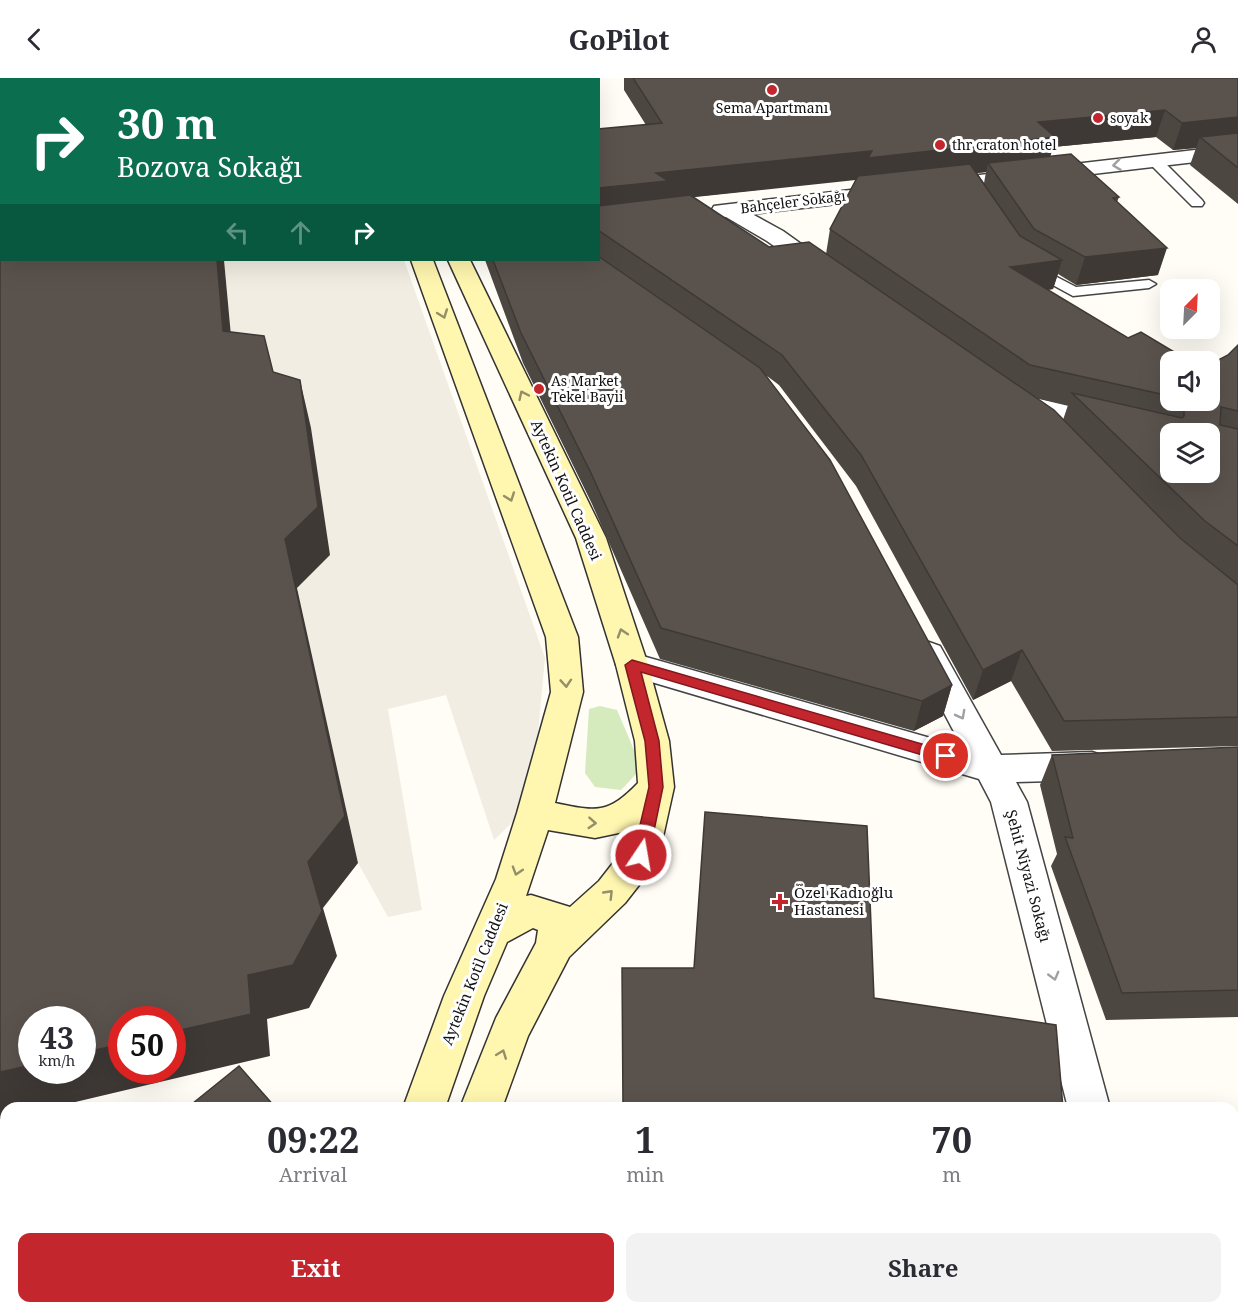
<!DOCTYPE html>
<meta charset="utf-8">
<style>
:root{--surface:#fff;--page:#f2f2f3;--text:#2b2b33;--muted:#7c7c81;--accent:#c4262e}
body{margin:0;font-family:"Noto Serif",serif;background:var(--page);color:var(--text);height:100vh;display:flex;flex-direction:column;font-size:22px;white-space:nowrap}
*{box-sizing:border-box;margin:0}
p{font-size:20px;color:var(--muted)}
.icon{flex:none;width:33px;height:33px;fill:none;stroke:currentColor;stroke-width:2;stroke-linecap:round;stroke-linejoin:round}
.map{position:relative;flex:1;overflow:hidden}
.panel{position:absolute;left:0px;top:1024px;width:1239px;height:212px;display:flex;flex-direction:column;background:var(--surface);border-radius:18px 18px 0 0;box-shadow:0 6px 24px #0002}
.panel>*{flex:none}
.top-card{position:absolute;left:0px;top:0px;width:600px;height:183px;box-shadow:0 6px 24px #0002;background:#0b6e4f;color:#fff;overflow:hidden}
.needle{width:39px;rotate:24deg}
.buttons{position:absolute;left:1160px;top:201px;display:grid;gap:12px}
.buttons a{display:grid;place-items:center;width:60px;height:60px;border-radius:12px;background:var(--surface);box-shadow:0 6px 24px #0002;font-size:30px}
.speed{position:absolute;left:18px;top:928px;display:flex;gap:12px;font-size:30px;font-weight:700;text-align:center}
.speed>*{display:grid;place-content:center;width:78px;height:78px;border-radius:50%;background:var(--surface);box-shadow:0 6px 24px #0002;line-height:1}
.speed small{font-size:15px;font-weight:400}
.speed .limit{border:9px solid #d22;background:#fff;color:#111}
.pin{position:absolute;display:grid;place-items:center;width:51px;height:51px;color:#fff;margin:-26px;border:3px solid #fff;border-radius:50%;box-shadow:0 2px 6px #0007}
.me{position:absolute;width:66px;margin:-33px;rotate:12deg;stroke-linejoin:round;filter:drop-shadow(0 0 4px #0008)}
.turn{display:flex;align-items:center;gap:21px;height:126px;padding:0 18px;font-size:27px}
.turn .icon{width:78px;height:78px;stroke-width:2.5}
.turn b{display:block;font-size:42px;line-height:51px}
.lanes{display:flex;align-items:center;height:57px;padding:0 18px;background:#0003;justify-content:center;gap:30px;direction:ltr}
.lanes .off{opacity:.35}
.eta{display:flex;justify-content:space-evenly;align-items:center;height:102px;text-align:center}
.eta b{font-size:36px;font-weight:700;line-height:42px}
.cta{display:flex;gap:12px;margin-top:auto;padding:12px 18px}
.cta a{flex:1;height:69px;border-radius:12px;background:var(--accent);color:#fff;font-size:24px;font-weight:700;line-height:69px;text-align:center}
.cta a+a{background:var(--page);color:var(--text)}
header{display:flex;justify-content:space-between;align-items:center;height:78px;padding:0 18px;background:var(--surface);font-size:27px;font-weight:700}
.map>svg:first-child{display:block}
.green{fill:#d5ebbd}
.plaza{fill:#f1ede2}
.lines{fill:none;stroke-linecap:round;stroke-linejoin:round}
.lane-casing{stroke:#444;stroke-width:3}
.street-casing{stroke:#444;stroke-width:3}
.secondary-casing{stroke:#333;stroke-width:3}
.primary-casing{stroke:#222;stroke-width:3}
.lane{fill:#fff;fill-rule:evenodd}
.street{fill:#fff;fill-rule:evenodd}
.secondary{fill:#fff6b0;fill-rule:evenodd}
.primary{fill:#f9d66b;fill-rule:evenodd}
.wall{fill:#4d4742;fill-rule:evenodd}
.shaded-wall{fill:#3f3936}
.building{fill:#5a524d;stroke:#3f3936;stroke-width:1.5;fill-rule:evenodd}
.oneway{stroke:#a0a0a0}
.oneway2{stroke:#948f68}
.route{fill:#c4262e;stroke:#7f191e;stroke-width:1.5}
.poi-dot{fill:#c4262e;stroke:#fff;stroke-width:2}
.labels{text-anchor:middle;stroke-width:6;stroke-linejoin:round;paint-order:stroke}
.far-poi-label{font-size:14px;fill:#111;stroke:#fff;text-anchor:start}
.far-street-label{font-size:14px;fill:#111;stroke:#fff}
.street-label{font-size:15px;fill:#111;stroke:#fff}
.poi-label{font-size:15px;fill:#111;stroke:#fff;text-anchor:start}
</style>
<header><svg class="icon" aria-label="back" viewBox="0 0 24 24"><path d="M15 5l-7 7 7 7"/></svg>GoPilot<svg class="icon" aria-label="person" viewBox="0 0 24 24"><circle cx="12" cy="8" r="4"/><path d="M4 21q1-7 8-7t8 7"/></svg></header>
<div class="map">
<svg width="1238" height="1235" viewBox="0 0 1238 1235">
<rect width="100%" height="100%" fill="#fffdf5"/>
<!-- green -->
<polygon class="green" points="600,628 617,632 637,679 638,694 621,712 595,709 585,695 589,631"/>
<!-- plaza -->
<polygon class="plaza" points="224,182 404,182 545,580 536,677 522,735 494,762 446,617 388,631 422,832 388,839 358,785 297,510 330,477 235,295"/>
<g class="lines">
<defs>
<g id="lane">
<polygon points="2,65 2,73 0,74 0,66"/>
<polygon points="1155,79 1160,80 1202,122 1204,125 1202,128 1192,128 1150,86 1149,83"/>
<rect x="0" y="118" width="2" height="8"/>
<polygon points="1032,186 1076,209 1149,202 1156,206 1149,210 1073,218 1027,193 1025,190 1027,187"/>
</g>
<g id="street">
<polygon points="1238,67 1238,79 752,136 783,153 832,188 835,193 832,198 824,200 816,198 767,163 726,139 714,138 711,133 714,128 722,127"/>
<polygon points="1010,314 1170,352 1180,356 1170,356 1170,368 1001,328 997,322 1001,316"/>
<polygon points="929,564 940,568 1001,677 1092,674 1104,678 1109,688 1104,698 1092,702 1016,704 1027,724 1110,1030 1068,1030 991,724 979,701 621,595 616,587 621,579 632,575 962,669 913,576 918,568"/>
</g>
<g id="secondary">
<path d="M411,182H433L578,559L583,614L555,725C597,734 608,736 638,705L635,663L616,587L576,460L448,182H470L606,460L648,587L669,663L674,709L659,777L654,788L625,825L569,879L528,958L502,1030H460L496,940L536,865L538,852L533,850L507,864L484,918L445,1030H403L444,918L496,801L517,735L551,614L546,559ZM548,752L595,760L628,753L624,771L599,803L570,829L531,817L526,818Z"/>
<polygon points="1238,1064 1238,1112 1233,1114 1233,1066"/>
<polygon points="1238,1188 1238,1235 1215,1235 1213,1230 1233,1230 1233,1190"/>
<polygon points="344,1230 392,1230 390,1235 342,1235"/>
<polygon points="394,1230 442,1230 440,1235 392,1235"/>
<polygon points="1137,1230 1185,1230 1183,1235 1135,1235"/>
</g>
<g id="primary">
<polygon points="254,0 281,0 253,2"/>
<polygon points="338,0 356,0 357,2 339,2"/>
<polygon points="384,0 413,0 383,2"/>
<rect x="0" y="35" width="2" height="12"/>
</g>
</defs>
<!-- lane casing -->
<use href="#lane" class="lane-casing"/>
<!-- street casing -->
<use href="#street" class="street-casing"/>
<!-- secondary casing -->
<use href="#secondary" class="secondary-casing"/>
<!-- primary casing -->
<use href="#primary" class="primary-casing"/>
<!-- lane -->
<use href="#lane" class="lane"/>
<!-- street -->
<use href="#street" class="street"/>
<!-- secondary -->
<use href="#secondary" class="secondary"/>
<!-- primary -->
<use href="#primary" class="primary"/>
</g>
<!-- wall -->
<g class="wall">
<path d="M624,0H1238V126L1190,87L1196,70L1173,72L1156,59L1053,69L1050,78L1119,119L1117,124L1158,197L1076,207L1058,196L1053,211L1048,212L1128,260L1170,284V322H1209L1228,277L1238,267V668L1052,673L1011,603L973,622L856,408L779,307L767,298L952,607L943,638L914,653L660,581L592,426L523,285L485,182H598V51L646,47L624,12ZM986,94L984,105L977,95ZM857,101L830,151L826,176L769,169L692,119ZM1036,320L1068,327L1063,342Z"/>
<polygon points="1238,669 1238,939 1106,942 1051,788 1057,776 1040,707 1052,677"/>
<polygon points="6,1097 6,1208 0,1207 0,1107"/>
</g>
<!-- shaded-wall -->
<g class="shaded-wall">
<polygon points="1165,32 1156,59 1053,69 1048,87 988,85 986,94 864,108 865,101 667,122 598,139 598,110 656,95 1038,44"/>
<polygon points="1238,39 1238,65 1200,59 1196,70 1173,72 1182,45"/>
<polygon points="1167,170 1158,197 1076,207 1085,179"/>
<polygon points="217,182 224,182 235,301 223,253"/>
<polygon points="1062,182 1053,211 1003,218 1010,189"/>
<polygon points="300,302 311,350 330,477 297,510 358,785 323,830 337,878 309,930 267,941 270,978 50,1030 6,1030 6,1041 0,1042 0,994 32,987 32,993 82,993 82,975 122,966 122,993 172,993 172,954 248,897 308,784 285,461"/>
<polygon points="1022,572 1011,603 973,622 983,592"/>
<polygon points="952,607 943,638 914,653 922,623"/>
<polygon points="224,1230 237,1230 238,1235 224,1235"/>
</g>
<!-- building -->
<g class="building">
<polygon points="633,0 1238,0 1238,39 1182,45 1165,32 1038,44 1055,59 868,80 872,73 656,95 668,103 598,110 598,51 662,45"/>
<polygon points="1238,55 1238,90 1200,59"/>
<polygon points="1071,76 1119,119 1113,120 1167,170 1085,179 1034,151 988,85"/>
<polygon points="970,86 1020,158 1062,182 1010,189 1128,260 1141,254 1191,284 1170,284 1170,318 1030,287 830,151 858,98"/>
<polygon points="690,117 769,169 809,164 1054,332 1180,460 1238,507 1238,639 1064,643 1022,572 983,592 861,377 782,277 598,152 598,128"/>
<polygon points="0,144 2,144 2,182 217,182 223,253 264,258 273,294 300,302 318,429 285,461 345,738 308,784 322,833 293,887 248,897 251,936 172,954 172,942 122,942 122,966 82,975 82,942 32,942 32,987 0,994"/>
<polygon points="598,178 760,290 830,382 952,607 922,623 661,550 591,395 521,255 493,182 598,182"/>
<path d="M1238,267V333L1221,329L1220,347L1238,351V468L1205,443L1072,315L1182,340L1184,338V328L1192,326L1193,323L1192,322H1209V287L1228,277ZM1170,356H1209V394H1170Z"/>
<polygon points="1238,669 1238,912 1122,915 1065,759 1073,760 1052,677"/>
<polygon points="705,734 867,748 874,920 1056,947 1063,1030 623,1030 622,890 694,890"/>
<polygon points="239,988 276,1030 187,1030"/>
<polygon points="6,1097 6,1195 0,1193 0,1107"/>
<rect x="63" y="1230" width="161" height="5"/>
</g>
<!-- one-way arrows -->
<defs><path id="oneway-chevron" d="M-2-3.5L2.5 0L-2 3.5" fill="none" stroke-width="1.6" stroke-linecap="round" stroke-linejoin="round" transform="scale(1.5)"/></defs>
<g class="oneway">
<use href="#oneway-chevron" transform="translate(1117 87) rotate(173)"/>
<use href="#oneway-chevron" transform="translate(961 637) rotate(62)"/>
<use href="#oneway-chevron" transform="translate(1054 898) rotate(75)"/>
</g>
<g class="oneway2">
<use href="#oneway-chevron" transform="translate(443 236) rotate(70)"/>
<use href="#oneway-chevron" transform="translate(523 317) rotate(-115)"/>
<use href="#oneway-chevron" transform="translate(510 419) rotate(70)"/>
<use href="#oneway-chevron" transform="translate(622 555) rotate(-108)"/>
<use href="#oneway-chevron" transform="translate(566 605) rotate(86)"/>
<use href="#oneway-chevron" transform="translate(592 745) rotate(4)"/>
<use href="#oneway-chevron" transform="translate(517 793) rotate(107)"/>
<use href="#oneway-chevron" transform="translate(609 816) rotate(-46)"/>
<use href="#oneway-chevron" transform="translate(502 976) rotate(-69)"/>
</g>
<!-- route -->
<polygon class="route" points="632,582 946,673 951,674 953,678 951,682 946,684 641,594 659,663 663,709 649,777 646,781 641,783 636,781 633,777 649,709 645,663 625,587"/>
<!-- markers -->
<g class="poi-dot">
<circle cx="772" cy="12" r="6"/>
<circle cx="1098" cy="40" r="6"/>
<circle cx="940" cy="67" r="6"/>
<circle cx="539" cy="311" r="6"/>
<path d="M777 815h6v6h6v6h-6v6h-6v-6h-6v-6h6z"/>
</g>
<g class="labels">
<!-- far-poi labels -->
<g class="far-poi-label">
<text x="772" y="35" text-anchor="middle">Sema Apartmanı</text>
<text x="1110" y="45">soyak</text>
<text x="952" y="72">thr craton hotel</text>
<text x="551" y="308">As Market<tspan x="551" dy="16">Tekel Bayii</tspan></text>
</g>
<!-- far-street labels -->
<g class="far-street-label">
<text transform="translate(793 124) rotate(-7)" y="5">Bahçeler Sokağı</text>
</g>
<!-- street labels -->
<g class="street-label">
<text transform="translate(566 412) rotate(66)" y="5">Aytekin Kotil Caddesi</text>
<text transform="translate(1028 798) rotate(75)" y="5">Şehit Niyazi Sokağı</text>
<text transform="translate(475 896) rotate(-68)" y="5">Aytekin Kotil Caddesi</text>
</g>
<!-- poi labels -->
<g class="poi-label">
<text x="794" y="820">Özel Kadıoğlu<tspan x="794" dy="17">Hastanesi</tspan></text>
</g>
</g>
</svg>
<div class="buttons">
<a><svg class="needle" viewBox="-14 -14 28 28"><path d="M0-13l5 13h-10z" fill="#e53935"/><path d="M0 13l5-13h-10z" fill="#7c7c81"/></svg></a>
<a><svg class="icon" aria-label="sound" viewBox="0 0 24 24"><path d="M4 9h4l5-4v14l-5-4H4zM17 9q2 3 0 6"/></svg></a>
<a><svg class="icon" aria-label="layers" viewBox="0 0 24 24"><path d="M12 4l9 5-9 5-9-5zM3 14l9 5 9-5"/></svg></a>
</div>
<div class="speed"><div>43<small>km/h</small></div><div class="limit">50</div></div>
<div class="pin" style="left:946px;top:678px;background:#d93025"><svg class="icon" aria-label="arrive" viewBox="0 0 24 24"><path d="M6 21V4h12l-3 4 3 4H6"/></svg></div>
<svg class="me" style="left:641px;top:777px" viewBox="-20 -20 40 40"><circle r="17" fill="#c4262e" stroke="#fff" stroke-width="3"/><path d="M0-11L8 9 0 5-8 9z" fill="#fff"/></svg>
<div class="top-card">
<div class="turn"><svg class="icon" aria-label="right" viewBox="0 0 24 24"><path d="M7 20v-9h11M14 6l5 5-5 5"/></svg><div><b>30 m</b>Bozova Sokağı</div></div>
<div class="lanes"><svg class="icon off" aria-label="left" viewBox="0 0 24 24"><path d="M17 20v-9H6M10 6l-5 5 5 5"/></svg><svg class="icon off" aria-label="ahead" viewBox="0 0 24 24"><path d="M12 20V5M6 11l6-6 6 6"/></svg><svg class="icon" aria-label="right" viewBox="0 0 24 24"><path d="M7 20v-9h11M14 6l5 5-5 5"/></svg></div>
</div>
<section class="panel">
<div class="eta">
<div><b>09:22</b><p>Arrival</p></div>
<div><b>1</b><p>min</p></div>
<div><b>70</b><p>m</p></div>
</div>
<div class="cta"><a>Exit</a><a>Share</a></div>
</section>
</div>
